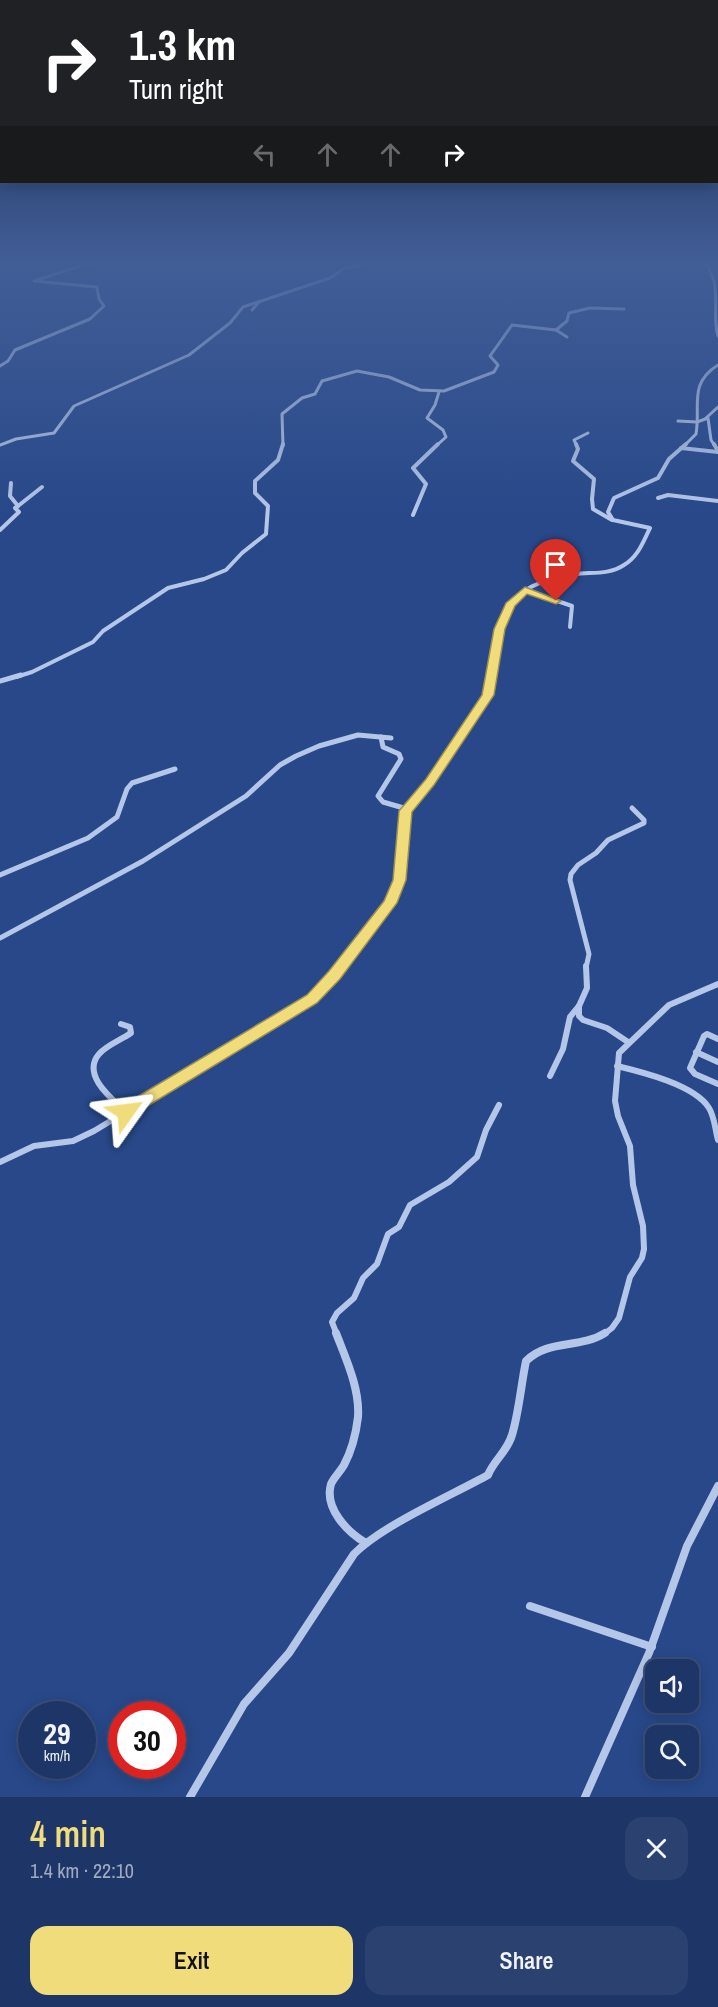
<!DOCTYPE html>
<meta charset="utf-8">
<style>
:root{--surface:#1e3667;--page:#2b4170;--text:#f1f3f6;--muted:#a1abc0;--line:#3c507b;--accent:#f1dc7b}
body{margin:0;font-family:"Archivo Narrow",sans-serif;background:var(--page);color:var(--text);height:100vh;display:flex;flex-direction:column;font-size:22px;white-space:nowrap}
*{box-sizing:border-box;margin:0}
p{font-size:20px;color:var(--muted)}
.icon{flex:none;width:33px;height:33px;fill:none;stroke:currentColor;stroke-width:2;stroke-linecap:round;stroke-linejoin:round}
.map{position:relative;height:1797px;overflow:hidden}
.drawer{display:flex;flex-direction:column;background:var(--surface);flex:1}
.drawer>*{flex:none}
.top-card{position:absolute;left:0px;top:0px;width:718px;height:183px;box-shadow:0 3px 15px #0003,0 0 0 2px var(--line);background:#202124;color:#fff;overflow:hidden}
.buttons{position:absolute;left:645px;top:1659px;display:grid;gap:12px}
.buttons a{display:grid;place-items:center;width:54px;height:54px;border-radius:12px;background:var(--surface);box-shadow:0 3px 15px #0003,0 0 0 2px var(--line);font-size:30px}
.speed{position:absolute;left:18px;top:1701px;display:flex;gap:12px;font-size:30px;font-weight:700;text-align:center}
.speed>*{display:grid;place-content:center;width:78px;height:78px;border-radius:50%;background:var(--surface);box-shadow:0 3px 15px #0003,0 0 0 2px var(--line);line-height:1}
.speed small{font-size:15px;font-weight:400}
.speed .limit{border:9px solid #d22;background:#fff;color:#111}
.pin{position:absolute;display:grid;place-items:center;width:51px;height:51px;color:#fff;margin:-62px -26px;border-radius:50% 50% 50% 0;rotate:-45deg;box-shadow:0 0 6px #0007}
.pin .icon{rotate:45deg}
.me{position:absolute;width:66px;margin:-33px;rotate:59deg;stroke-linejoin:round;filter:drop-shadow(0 0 4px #0008)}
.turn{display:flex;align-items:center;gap:21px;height:126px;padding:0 30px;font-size:27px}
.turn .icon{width:78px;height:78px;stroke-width:2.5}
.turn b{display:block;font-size:42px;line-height:51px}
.lanes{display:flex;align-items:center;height:57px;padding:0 30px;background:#0003;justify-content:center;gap:30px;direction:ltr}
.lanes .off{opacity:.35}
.round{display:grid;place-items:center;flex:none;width:63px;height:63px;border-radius:18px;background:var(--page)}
.headline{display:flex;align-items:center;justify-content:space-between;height:102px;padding:0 30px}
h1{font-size:36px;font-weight:600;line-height:45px;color:var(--accent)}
.primary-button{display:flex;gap:12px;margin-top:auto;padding:12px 30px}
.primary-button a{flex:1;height:69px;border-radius:18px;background:var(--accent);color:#111;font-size:24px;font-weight:600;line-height:69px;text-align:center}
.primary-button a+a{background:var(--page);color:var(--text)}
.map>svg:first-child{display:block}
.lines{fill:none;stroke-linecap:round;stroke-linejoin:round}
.minor-far4{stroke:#b5c7e9;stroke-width:3}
.minor-far3{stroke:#b5c7e9;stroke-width:4}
.minor-far2{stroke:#b5c7e9;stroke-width:5}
.minor-far1{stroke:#b5c7e9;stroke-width:6}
.minor{stroke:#b5c7e9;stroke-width:8}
.route{fill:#f1dc7b;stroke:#9d8f50;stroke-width:1.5}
</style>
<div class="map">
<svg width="718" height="1797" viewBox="0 0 718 1797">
<rect width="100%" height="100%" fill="#284889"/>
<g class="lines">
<!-- minor-far4 -->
<g class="minor-far4">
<path d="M702,262L709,267C710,273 712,275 714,281C718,296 713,322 718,336"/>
<polyline points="252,310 259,302"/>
<polyline points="556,330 567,337"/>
<polyline points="0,366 8,361 15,350 90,319 104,306 99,299 97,287 34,281 93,262"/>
<polyline points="706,418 718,407"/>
<polyline points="678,421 697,422 708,418 711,440 715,446"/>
<polyline points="0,445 16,439 54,433 74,406 189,355 230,323 243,307 330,278 345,268 373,262"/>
<polyline points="283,446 282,414 302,398 315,394 322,381 357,371 389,377 420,390 444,391 494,372 498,365 490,356 512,325 556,330 567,321 569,313 590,308 624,309"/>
<polyline points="436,446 446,437 443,430 427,418 435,405 439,392"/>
<polyline points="577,446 574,440 588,433"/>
<path d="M684,446L696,434C701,405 688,384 718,365"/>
</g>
<!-- minor-far3 -->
<g class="minor-far3">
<polyline points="576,444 578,449 573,461 594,479 592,499 593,509 612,520"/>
<polyline points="714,444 718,451"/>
<polyline points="681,448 718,452"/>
<polyline points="658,498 668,495 718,501"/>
<polyline points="18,506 42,487"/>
<polyline points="413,515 426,484 413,468 438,444"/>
<polyline points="0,530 19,512 15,508 18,506 10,496 11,483"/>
<polyline points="525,590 572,606 570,627"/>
<polyline points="16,677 32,672 93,642 103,631 168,588 204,579 226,570 242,553 266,534 268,506 255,493 255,481 278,460 283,444"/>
<path d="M491,677C496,652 498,623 513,602C524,585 556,576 575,574C592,572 609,575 624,565C638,557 643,542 650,528L613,520L608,512L614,498L658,478L669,459L686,444"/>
</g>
<!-- minor-far2 -->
<g class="minor-far2">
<polyline points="0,681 21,675"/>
<polyline points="381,737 383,747 399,754 401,759 378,796 383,802 407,809"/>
<polyline points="0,875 88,838 117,817 127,789 132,783 175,769"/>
<polyline points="0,938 143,861 246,796 280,765 296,756 319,746 358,735 391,738"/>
<polyline points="340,968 391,903 400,880 406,811 433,778 488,695 492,675"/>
<polyline points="586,968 589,954 570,880 571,874 578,865 596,853 608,840 644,823 644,820 632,808"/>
</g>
<!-- minor-far1 -->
<g class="minor-far1">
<polyline points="586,966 587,988 579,1006 579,1016 583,1020 607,1028 628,1042"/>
<path d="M121,1024L130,1027L131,1033C121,1040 107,1045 99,1054C81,1075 112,1099 126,1112"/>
<polyline points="718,1039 707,1034 704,1036 690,1068 695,1074 718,1084"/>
<polyline points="696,1052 718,1062"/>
<path d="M617,1066C642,1072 695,1085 709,1108C715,1118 715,1130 718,1140"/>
<polyline points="550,1076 563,1049 570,1017 579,1006"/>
<polyline points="0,1162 34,1146 73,1141 94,1131 312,999 341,966"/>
<polyline points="337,1335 332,1322 337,1313 354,1298 363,1278 377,1264 388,1234 399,1227 410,1205 449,1182 477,1157 486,1130 499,1105"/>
<polyline points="603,1335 612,1328 619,1318 630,1277 642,1258 644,1249 643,1226 633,1185 630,1146 618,1116 615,1101 619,1053 669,1005 718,984"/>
</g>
<!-- minor -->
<g class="minor">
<path d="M336,1333C346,1359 360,1389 358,1417C356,1434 352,1450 344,1465C340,1472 334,1477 331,1484C324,1508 347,1532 366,1543"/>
<polyline points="530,1606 652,1647"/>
<path d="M190,1797L244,1704L289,1653L354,1554C383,1525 450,1496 488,1475C494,1460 507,1452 512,1435C519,1412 521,1385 526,1361C548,1339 580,1349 605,1333"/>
<polyline points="585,1797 649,1653 687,1546 718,1486"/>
</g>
</g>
<!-- sky -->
<linearGradient id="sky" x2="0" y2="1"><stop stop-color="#16284b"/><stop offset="0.51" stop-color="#425e97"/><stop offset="1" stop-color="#425e97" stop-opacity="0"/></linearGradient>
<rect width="718" height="514" fill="url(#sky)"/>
<!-- route -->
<polygon class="route" points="525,587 561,601 556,604 527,594 515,606 505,629 494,695 434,785 412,812 406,880 397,903 340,979 317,1003 131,1116 126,1118 120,1116 118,1112 120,1107 307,995 329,971 384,901 393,880 399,811 426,779 482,695 494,629 506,603"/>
</svg>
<div class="buttons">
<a><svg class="icon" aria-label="sound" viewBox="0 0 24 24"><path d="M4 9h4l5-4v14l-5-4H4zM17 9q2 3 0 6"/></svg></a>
<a><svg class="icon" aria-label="search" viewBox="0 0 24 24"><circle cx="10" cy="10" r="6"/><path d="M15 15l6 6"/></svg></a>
</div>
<div class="speed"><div>29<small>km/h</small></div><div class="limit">30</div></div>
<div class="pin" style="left:556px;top:601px;background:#d93025"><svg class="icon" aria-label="arrive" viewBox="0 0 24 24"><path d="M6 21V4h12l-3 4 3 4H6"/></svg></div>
<svg class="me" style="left:126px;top:1112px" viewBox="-20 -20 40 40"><path d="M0-17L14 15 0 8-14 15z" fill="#f1dc7b" stroke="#fff" stroke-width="4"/></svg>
<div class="top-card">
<div class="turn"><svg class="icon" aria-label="right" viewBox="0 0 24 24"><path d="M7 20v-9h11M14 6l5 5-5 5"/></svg><div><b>1.3 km</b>Turn right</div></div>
<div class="lanes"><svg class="icon off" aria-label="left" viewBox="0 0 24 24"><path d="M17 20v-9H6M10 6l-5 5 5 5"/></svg><svg class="icon off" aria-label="ahead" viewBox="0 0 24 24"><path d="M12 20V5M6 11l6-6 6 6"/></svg><svg class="icon off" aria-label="ahead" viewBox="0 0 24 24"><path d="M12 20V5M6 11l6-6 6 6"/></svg><svg class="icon" aria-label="right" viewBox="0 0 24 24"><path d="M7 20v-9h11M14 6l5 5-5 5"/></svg></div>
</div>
</div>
<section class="drawer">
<div class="headline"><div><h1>4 min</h1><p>1.4 km · 22:10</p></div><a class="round"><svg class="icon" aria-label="close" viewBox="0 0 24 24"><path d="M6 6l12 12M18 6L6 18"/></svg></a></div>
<div class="primary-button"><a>Exit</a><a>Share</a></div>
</section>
